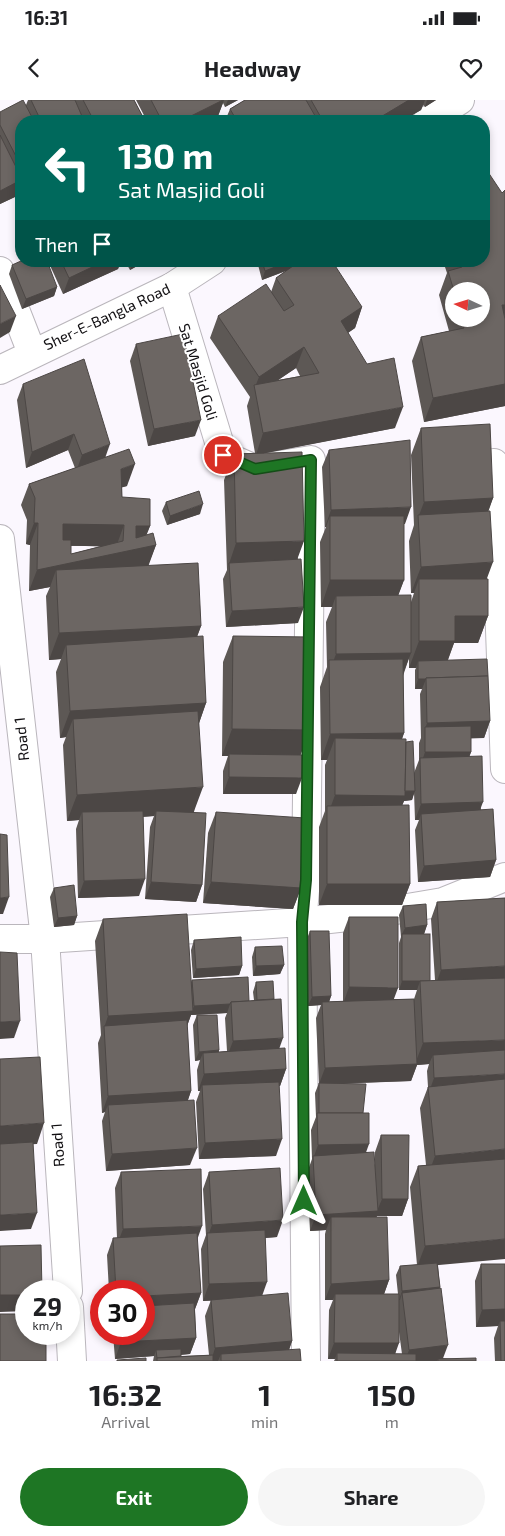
<!DOCTYPE html>
<style>
:root{--surface:#fff;--page:#f6f6f6;--text:#202124;--muted:#757577;--accent:#1e7624}
body{margin:0;font-family:"Exo 2",sans-serif;background:var(--page);color:var(--text);height:100vh;display:flex;flex-direction:column;font-size:19px;white-space:nowrap}
*{box-sizing:border-box;margin:0}
p{font-size:16px;color:var(--muted)}
.icon{flex:none;width:28px;height:28px;fill:none;stroke:currentColor;stroke-width:2;stroke-linecap:round;stroke-linejoin:round}
.map{position:relative;height:1261px;overflow:hidden}
.panel{display:flex;flex-direction:column;background:var(--surface);flex:1}
.panel>*{flex:none}
.banner{position:absolute;left:15px;top:15px;width:475px;height:152px;border-radius:20px;box-shadow:0 2px 8px #0003;background:#00695c;color:#fff;overflow:hidden}
.needle{width:32px;rotate:274deg}
.controls{position:absolute;left:445px;top:182px;display:grid;gap:10px}
.controls a{display:grid;place-items:center;width:45px;height:45px;border-radius:50%;background:var(--surface);box-shadow:0 2px 8px #0003;font-size:25px}
.speed{position:absolute;left:15px;top:1180px;display:flex;gap:10px;font-size:25px;font-weight:700;text-align:center}
.speed>*{display:grid;place-content:center;width:65px;height:65px;border-radius:50%;background:var(--surface);box-shadow:0 2px 8px #0003;line-height:1}
.speed small{font-size:12px;font-weight:400}
.speed .limit{border:8px solid #d22;background:#fff;color:#111}
.pin{position:absolute;display:grid;place-items:center;width:42px;height:42px;color:#fff;margin:-21px;border:2px solid #fff;border-radius:50%;box-shadow:0 1px 5px #0007}
.me{position:absolute;width:55px;margin:-28px;rotate:0deg;stroke-linejoin:round;filter:drop-shadow(0 0 4px #0008)}
.turn{display:flex;align-items:center;gap:18px;height:105px;padding:0 20px;font-size:22px}
.turn .icon{width:65px;height:65px;stroke-width:2.5}
.turn b{display:block;font-size:35px;line-height:42px}
.then{display:flex;align-items:center;height:48px;padding:0 20px;background:#0003;gap:10px;font-size:19px}
.eta{display:flex;justify-content:space-evenly;align-items:center;height:85px;text-align:center}
.eta b{font-size:30px;font-weight:700;line-height:35px}
.action{display:flex;gap:10px;margin-top:auto;padding:10px 20px}
.action a{flex:1;height:58px;border-radius:30px;background:var(--accent);color:#fff;font-size:20px;font-weight:700;line-height:58px;text-align:center}
.action a+a{background:var(--page);color:var(--text)}
.status{display:flex;justify-content:space-between;align-items:center;height:35px;padding:0 25px;background:var(--surface);direction:ltr}
.status svg{height:14px;fill:currentColor}
header{display:flex;justify-content:space-between;align-items:center;height:65px;padding:0 20px;background:var(--surface);font-size:22px;font-weight:700}
.map>svg:first-child{display:block}
.lines{fill:none;stroke-linecap:round;stroke-linejoin:round}
.street-casing{stroke:#bab6bc;stroke-width:30}
.secondary-casing{stroke:#bab6bc;stroke-width:30}
.street{stroke:#fff;stroke-width:28}
.secondary{stroke:#fff;stroke-width:28}
.wall{fill:#5d5855;fill-rule:evenodd}
.shaded-wall{fill:#4c4745}
.building{fill:#6c6663;stroke:#4c4745;fill-rule:evenodd}
.route-casing{stroke:#144d17;stroke-width:12}
.route{stroke:#1e7624;stroke-width:9}
.labels{text-anchor:middle;stroke-width:4;stroke-linejoin:round;paint-order:stroke}
.street-label{font-size:15px;fill:#110f12;stroke:#fff}
</style>
<div class="status"><b>16:31</b><svg viewBox="0 0 49 12"><path d="M0 12V9h3v3zM5 12V6h3v6zM10 12V3h3v9zM15 12V0h3v12zM26 1h20v11H26zM47 4h2v5h-2z"/></svg></div>
<header><svg class="icon" aria-label="back" viewBox="0 0 24 24"><path d="M15 5l-7 7 7 7"/></svg>Headway<svg class="icon" aria-label="heart" viewBox="0 0 24 24"><path d="M12 20l-8-8c-3-5 5-10 8-4 3-6 11-1 8 4z"/></svg></header>
<div class="map">
<svg width="505" height="1261" viewBox="0 0 505 1261">
<rect width="100%" height="100%" fill="#fbf7fe"/>
<g class="lines">
<defs>
<g id="street">
<polyline points="0,171 32,253"/>
<polyline points="172,187 223,355 255,369 311,360 306,780 302,822 306,1261"/>
<polyline points="494,363 505,669"/>
<polyline points="0,439 45,839 68,1191"/>
<polyline points="0,839 45,839 302,822 366,815 443,802 505,777"/>
<polyline points="69,1207 72,1261"/>
</g>
<g id="secondary">
<polyline points="427,21 460,0"/>
<polyline points="0,270 172,187 212,161"/>
</g>
</defs>
<!-- street casing -->
<use href="#street" class="street-casing"/>
<!-- secondary casing -->
<use href="#secondary" class="secondary-casing"/>
<!-- street -->
<use href="#street" class="street"/>
<!-- secondary -->
<use href="#secondary" class="secondary"/>
</g>
<!-- wall -->
<g class="wall">
<polygon points="28,0 134,0 145,21 21,21 21,95 19,90 17,96 0,104 0,25 26,5"/>
<polygon points="136,0 238,0 225,7 223,3 218,16 208,21 147,21"/>
<polygon points="245,0 436,0 425,7 423,5 421,10 402,21 225,21 230,9"/>
<path d="M505,90V306L424,322L412,261L421,237L449,231L439,195L447,173L443,161H484L502,93ZM454,191L481,219H454Z"/>
<polygon points="48,161 121,161 118,169 63,194"/>
<polygon points="125,161 146,161 130,170"/>
<path d="M257,161H300L362,207L355,228L348,233L395,328L264,353L298,459V523L226,527L223,479L227,470L224,380L234,354L255,353L247,306L250,297L210,238L218,216L271,192L276,178L286,171L262,180ZM296,268L300,276L278,280Z"/>
<polygon points="12,165 57,187 54,196 22,209 9,174"/>
<polygon points="136,244 195,336 148,346 130,261"/>
<path d="M23,284L106,357L127,386L122,387V397L150,426L146,435L156,445L148,465L201,526L197,537L206,603L199,623L194,713L202,785L196,802L145,799L150,727L154,716L143,717L139,796L78,798L76,729L79,720L67,721L63,645L66,637L60,638L56,572L61,559L49,560L46,496L50,487L29,491L30,445L26,444L27,420L21,405L29,384L75,368L68,350L26,368L17,300ZM71,446H101L71,454Z"/>
<path d="M421,328L493,398L488,411L487,479L488,516L478,543H454L448,560L490,621L484,638H471V652L469,657L481,709L496,760L490,777L418,782L415,730L419,720H415L414,692L412,700L404,701L402,705L410,784L402,805H319V727L325,711V665L327,660H321L320,587L327,567L326,522L332,507H321L320,442L326,427H325L322,367L329,350L405,424H404V480L398,495L411,502L414,493H411L409,441L414,425L411,355ZM409,558V568H416L415,570V589H422L420,594L421,638L419,643V660L414,673L406,642L402,639L404,633L403,576Z"/>
<polygon points="166,402 200,414 167,425 162,411"/>
<polygon points="233,536 309,630 300,655 296,694 223,694 223,671 228,656 222,656 223,562"/>
<polygon points="216,712 301,788 293,809 203,803 208,733"/>
<polygon points="54,788 77,816 74,825 54,827 50,797"/>
<path d="M505,798L438,1165L440,1188L443,1258L476,1261H334L335,1259H328L329,1210L333,1200H325V1134L326,1130L310,1131L307,1073L312,1059L311,1030L316,1017L315,993L319,983L316,918L321,905L308,906L306,841L310,831L331,896L329,902L343,901V833L349,817L394,899H414L417,890H399V843L401,837L399,815L403,806L427,825L424,834L430,881L435,880L431,819L437,802ZM429,964L427,971L428,987L420,1008L426,1065L418,1066L410,1087L417,1165L400,1166L396,1175L398,1194H384L389,1180L376,1117L377,1116H402L408,1099L381,1035L375,1052V1065L366,1053L363,1013L335,984L411,981L417,965ZM399,1232L402,1254H395Z"/>
<polygon points="103,819 191,882 192,880 249,901 254,900 253,892 256,882 274,899 279,948 286,969 280,986 279,986 276,1056 199,1059 196,1002 200,991 198,991 197,970 200,960 195,961 193,925 197,915 219,950 219,952 227,951 225,918 227,913 191,915 187,926 191,991 188,1000 190,1065 106,1071 102,1021 105,1012 102,1013 98,943 101,935 95,841"/>
<polygon points="194,840 242,866 239,875 193,878 191,850"/>
<polygon points="255,847 284,865 280,874 253,876 252,857"/>
<polygon points="121,1072 197,1140 201,1193 195,1209 196,1238 190,1254 181,1255 181,1256 209,1255 205,1216 211,1200 203,1201 201,1149 206,1135 203,1089 209,1072 277,1137 265,1138 262,1195 292,1241 289,1250 301,1261 153,1261 154,1256 115,1259 113,1234 144,1234 144,1191 109,1191 107,1155 113,1138 117,1138 115,1088"/>
<polygon points="481,1164 505,1164 505,1261 495,1261 494,1238 498,1226 476,1227 475,1181"/>
</g>
<!-- shaded-wall -->
<g class="shaded-wall">
<polygon points="223,0 224,0 218,16 208,21 181,21"/>
<polygon points="228,0 238,0 225,7"/>
<polygon points="409,0 425,0 421,10 402,21 374,21"/>
<polygon points="427,0 436,0 425,7"/>
<polygon points="21,80 21,84 17,96 0,104 0,91"/>
<polygon points="105,161 121,161 118,169 63,194 69,178"/>
<polygon points="133,161 146,161 130,170"/>
<polygon points="290,161 300,161 298,166 262,180 265,171"/>
<polygon points="57,187 54,196 22,209 26,199"/>
<polygon points="502,205 505,205 505,227"/>
<polygon points="362,207 355,228 334,242 341,221"/>
<polygon points="16,216 10,232 0,238 0,224"/>
<polygon points="304,247 296,268 256,295 255,287 259,277"/>
<polygon points="505,284 505,306 424,322 433,298"/>
<polygon points="403,307 395,328 256,355 263,333"/>
<polygon points="201,320 195,336 148,346 154,329"/>
<polygon points="74,334 68,350 26,368 32,352"/>
<polygon points="110,344 104,361 76,372 82,355"/>
<polygon points="135,364 127,386 113,390 121,369"/>
<polygon points="493,398 484,424 418,418 424,402"/>
<polygon points="203,404 200,414 167,425 170,416"/>
<polygon points="411,407 405,424 330,427 330,416 326,427 325,427 331,410"/>
<polygon points="34,423 38,423 30,445 26,444"/>
<polygon points="63,424 124,425 116,447 55,445"/>
<polygon points="136,426 150,426 142,447 128,447"/>
<polygon points="304,441 294,468 229,463 227,470 236,443"/>
<polygon points="156,445 148,467 56,470 50,487 29,491 37,470"/>
<polygon points="493,462 483,489 419,479 414,493 411,493 421,467"/>
<polygon points="330,480 404,480 394,507 336,496 332,507 321,507"/>
<polygon points="304,507 298,523 226,527 232,511"/>
<polygon points="455,516 488,516 478,543 454,543 445,567 418,561 416,568 409,568 419,541"/>
<polygon points="201,526 191,552 66,545 61,559 49,560 59,533"/>
<polygon points="411,553 401,579 329,573 336,554"/>
<polygon points="418,579 426,579 422,589 415,589"/>
<polygon points="206,603 197,629 73,619 66,637 60,638 70,611"/>
<polygon points="490,621 484,638 425,640 425,629 427,623"/>
<polygon points="232,629 309,630 300,657 229,654 228,656 222,656"/>
<polygon points="404,633 394,660 335,638 327,660 321,660 330,634"/>
<polygon points="425,652 471,652 465,669 420,667"/>
<polygon points="229,677 302,678 296,694 223,694"/>
<polygon points="203,687 193,714 156,711 154,716 82,720 82,712 79,720 67,721 77,695"/>
<polygon points="415,691 412,700 404,701 396,722 327,717 335,695"/>
<polygon points="483,702 477,718 421,714 419,720 415,720 421,704"/>
<polygon points="496,760 490,777 418,782 424,766"/>
<polygon points="145,779 139,796 78,798 84,781"/>
<polygon points="151,782 202,785 196,802 145,799"/>
<polygon points="211,782 301,788 293,809 203,803"/>
<polygon points="327,784 410,784 402,805 319,805"/>
<polygon points="9,797 3,814 0,814 0,798"/>
<polygon points="77,816 74,825 54,827 58,818"/>
<polygon points="427,825 424,834 402,834 405,828"/>
<polygon points="284,865 280,874 253,876 256,866"/>
<polygon points="242,866 239,875 193,878 196,869"/>
<polygon points="505,866 505,882 435,887 441,870"/>
<polygon points="402,881 420,881 417,890 399,890"/>
<polygon points="349,887 398,888 392,904 343,904"/>
<polygon points="331,896 328,905 322,902 321,905 308,906 312,897"/>
<polygon points="230,904 227,913 191,915 185,932 104,928 108,916 192,911 194,906"/>
<polygon points="20,921 14,938 0,939 0,922"/>
<polygon points="283,938 277,955 227,957 233,941"/>
<polygon points="505,940 505,961 433,955 429,964 417,965 411,981 319,984 325,968 415,964 423,943"/>
<polygon points="219,950 216,959 203,953 200,960 195,961 199,952"/>
<polygon points="286,969 280,986 202,990 202,985 200,991 198,991 204,974"/>
<polygon points="505,974 505,990 428,995 434,978"/>
<polygon points="191,991 185,1008 108,1005 105,1012 102,1013 108,996"/>
<polygon points="44,1023 37,1044 0,1046 0,1026"/>
<polygon points="282,1039 276,1056 199,1059 205,1043"/>
<polygon points="369,1044 363,1061 313,1059 318,1045"/>
<polygon points="197,1048 190,1065 106,1071 112,1054"/>
<polygon points="505,1049 505,1070 427,1078 435,1056"/>
<polygon points="382,1099 408,1099 402,1116 377,1116 372,1128 331,1117 326,1130 310,1131 316,1115 377,1111"/>
<polygon points="37,1113 31,1129 0,1131 0,1115"/>
<polygon points="283,1120 277,1137 207,1142 207,1139 212,1125"/>
<polygon points="202,1126 196,1143 117,1145 123,1129"/>
<polygon points="505,1139 505,1159 417,1167 425,1146"/>
<polygon points="389,1180 383,1197 335,1194 333,1200 325,1200 331,1184"/>
<polygon points="267,1182 261,1199 203,1201 209,1184"/>
<polygon points="440,1187 436,1197 402,1193 400,1200 399,1200 402,1191"/>
<polygon points="201,1193 195,1209 144,1212 144,1196"/>
<polygon points="0,1195 26,1195 26,1211 0,1212"/>
<polygon points="505,1209 505,1226 500,1221 498,1226 476,1227 482,1210"/>
<polygon points="196,1238 190,1254 157,1256 156,1250 154,1256 115,1259 121,1242"/>
<polygon points="292,1241 286,1258 221,1254 218,1261 211,1261 215,1248"/>
<polygon points="334,1243 399,1243 393,1260 337,1253 335,1259 328,1259"/>
<polygon points="448,1245 442,1261 438,1259 437,1261 405,1261 409,1250"/>
</g>
<!-- building -->
<g class="building">
<polygon points="23,0 34,21 21,21 21,66 0,25 0,12"/>
<polygon points="31,0 75,0 84,21 41,21"/>
<polygon points="83,0 134,0 145,21 94,21"/>
<polygon points="151,0 223,0 181,21 162,21"/>
<polygon points="245,0 306,0 318,21 237,21 230,9"/>
<polygon points="311,0 409,0 374,21 323,21"/>
<polygon points="0,35 21,77 21,80 0,91"/>
<polygon points="486,69 502,93 505,90 505,205 502,205 505,219 505,284 433,298 421,237 464,228 461,219 481,219 481,191 454,191 448,171 462,167 460,161 484,161 484,70"/>
<polygon points="21,161 47,161 57,187 26,199 12,165"/>
<polygon points="61,161 105,161 69,178"/>
<polygon points="262,161 290,161 265,171"/>
<polygon points="300,161 332,161 362,207 341,221 367,264 394,258 403,307 263,333 254,285 319,273 304,247 259,277 218,216 266,184 284,211 294,205 276,178"/>
<polygon points="0,185 16,216 0,224"/>
<polygon points="183,234 201,320 154,329 136,244"/>
<polygon points="84,259 110,344 82,355 74,334 32,352 23,284"/>
<polygon points="490,324 493,398 424,402 421,328"/>
<polygon points="410,340 411,407 331,410 329,350"/>
<path d="M129,349L135,364L121,369L122,397L150,399V426H136V438L153,433L156,445L37,470L38,423H34L35,398L29,384ZM63,424L124,425L123,441L71,454V440H63Z"/>
<polygon points="302,352 304,441 236,443 234,354"/>
<polygon points="199,391 203,404 170,416 166,402"/>
<polygon points="490,411 493,462 421,467 418,415"/>
<rect x="330" y="416" width="74" height="64"/>
<polygon points="301,459 304,507 232,511 229,463"/>
<polygon points="198,463 201,526 59,533 56,470"/>
<polygon points="419,479 488,479 488,516 455,516 455,541 419,541"/>
<polygon points="411,495 411,553 336,554 336,496"/>
<polygon points="203,536 206,603 70,611 66,545"/>
<polygon points="233,536 310,537 309,630 232,629"/>
<polygon points="403,559 404,633 330,634 329,560"/>
<polygon points="487,559 488,576 426,578 426,579 418,579 418,561"/>
<polygon points="488,576 490,621 427,623 426,578"/>
<polygon points="198,611 203,687 77,695 73,619"/>
<polygon points="471,626 471,652 425,652 425,627"/>
<polygon points="335,638 406,639 405,696 335,695"/>
<polygon points="413,641 415,691 405,691 406,642"/>
<polygon points="229,654 302,655 302,678 229,677"/>
<polygon points="482,656 483,702 421,704 420,658"/>
<polygon points="409,705 410,784 327,784 327,706"/>
<polygon points="493,709 496,760 424,766 421,714"/>
<polygon points="143,711 145,779 84,781 82,712"/>
<polygon points="156,711 206,713 202,785 151,782"/>
<polygon points="216,712 305,718 301,788 211,782"/>
<polygon points="0,734 7,735 9,797 0,798"/>
<polygon points="74,785 77,816 58,818 54,788"/>
<polygon points="505,798 505,866 441,870 437,802"/>
<polygon points="426,804 427,825 405,828 403,806"/>
<polygon points="187,814 193,911 108,916 103,819"/>
<polygon points="349,817 398,817 398,888 349,887"/>
<polygon points="310,831 329,831 331,896 312,897"/>
<rect x="402" y="834" width="28" height="47"/>
<polygon points="241,837 242,866 196,869 194,840"/>
<polygon points="282,846 284,865 256,866 255,847"/>
<polygon points="0,852 17,853 20,921 0,922"/>
<polygon points="248,877 249,901 231,902 230,904 194,906 192,880"/>
<polygon points="505,878 505,940 423,943 420,881"/>
<polygon points="273,881 274,899 257,900 256,882"/>
<polygon points="281,899 283,938 233,941 231,902"/>
<polygon points="414,899 417,964 325,968 322,902"/>
<polygon points="197,915 217,915 219,950 199,952"/>
<polygon points="187,920 191,991 108,996 104,926"/>
<polygon points="285,948 286,969 204,974 203,953"/>
<polygon points="505,950 505,974 434,978 433,955"/>
<polygon points="40,957 44,1023 0,1026 0,959"/>
<polygon points="505,979 505,1049 435,1056 428,987"/>
<polygon points="279,982 282,1039 205,1043 202,985"/>
<polygon points="319,983 366,984 363,1013 319,1013"/>
<polygon points="194,1000 197,1048 112,1054 108,1005"/>
<polygon points="317,1013 369,1013 369,1044 318,1045"/>
<polygon points="381,1035 409,1035 408,1099 382,1099"/>
<polygon points="33,1042 37,1113 0,1115 0,1044"/>
<polygon points="374,1052 378,1111 316,1115 313,1056"/>
<polygon points="505,1059 505,1139 425,1146 418,1066"/>
<polygon points="280,1068 283,1120 212,1125 209,1072"/>
<polygon points="201,1069 202,1126 123,1129 121,1072"/>
<polygon points="331,1117 387,1117 389,1180 331,1184"/>
<polygon points="265,1130 267,1182 209,1184 207,1133"/>
<polygon points="197,1133 201,1193 144,1196 144,1191 116,1191 113,1138"/>
<polygon points="41,1145 42,1191 26,1191 26,1195 0,1195 0,1146"/>
<polygon points="437,1163 440,1187 402,1191 400,1166"/>
<polygon points="481,1164 505,1164 505,1209 482,1210"/>
<polygon points="441,1188 448,1245 409,1250 402,1193"/>
<polygon points="288,1193 292,1241 215,1248 211,1200"/>
<polygon points="335,1194 399,1194 399,1243 334,1243"/>
<polygon points="194,1203 196,1238 121,1242 120,1234 144,1234 144,1206"/>
<polygon points="0,1214 26,1214 26,1234 46,1234 46,1261 0,1261"/>
<polygon points="500,1221 505,1221 505,1261 501,1261"/>
<polygon points="181,1249 181,1256 157,1258 156,1250"/>
<polygon points="300,1249 301,1261 221,1261 221,1254"/>
<polygon points="337,1253 416,1254 416,1261 337,1261"/>
<polygon points="213,1255 213,1261 157,1261 157,1258"/>
<polygon points="146,1258 146,1261 117,1261 117,1260"/>
<polygon points="476,1258 476,1261 438,1261 438,1259"/>
</g>
<g class="lines">
<defs>
<polyline id="route" points="223,355 255,369 311,360 306,780 302,822 304,1101"/>
</defs>
<!-- route casing -->
<use href="#route" class="route-casing"/>
<!-- route -->
<use href="#route" class="route"/>
</g>
<g class="labels">
<!-- street labels -->
<g class="street-label">
<text transform="translate(107 217) rotate(-25)" y="5">Sher-E-Bangla Road</text>
<text transform="translate(198 272) rotate(73)" y="5">Sat Masjid Goli</text>
<text transform="translate(22 639) rotate(-96)" y="5">Road 1</text>
<text transform="translate(58 1045) rotate(-94)" y="5">Road 1</text>
</g>
</g>
</svg>
<div class="controls">
<a><svg class="needle" viewBox="-14 -14 28 28"><path d="M0-13l5 13h-10z" fill="#e53935"/><path d="M0 13l5-13h-10z" fill="#757577"/></svg></a>
</div>
<div class="speed"><div>29<small>km/h</small></div><div class="limit">30</div></div>
<div class="pin" style="left:223px;top:355px;background:#d93025"><svg class="icon" aria-label="arrive" viewBox="0 0 24 24"><path d="M6 21V4h12l-3 4 3 4H6"/></svg></div>
<svg class="me" style="left:304px;top:1101px" viewBox="-20 -20 40 40"><path d="M0-17L14 15 0 8-14 15z" fill="#1e7624" stroke="#fff" stroke-width="4"/></svg>
<div class="banner">
<div class="turn"><svg class="icon" aria-label="left" viewBox="0 0 24 24"><path d="M17 20v-9H6M10 6l-5 5 5 5"/></svg><div><b>130 m</b>Sat Masjid Goli</div></div>
<div class="then">Then<svg class="icon" aria-label="arrive" viewBox="0 0 24 24"><path d="M6 21V4h12l-3 4 3 4H6"/></svg></div>
</div>
</div>
<section class="panel">
<div class="eta">
<div><b>16:32</b><p>Arrival</p></div>
<div><b>1</b><p>min</p></div>
<div><b>150</b><p>m</p></div>
</div>
<div class="action"><a>Exit</a><a>Share</a></div>
</section>
